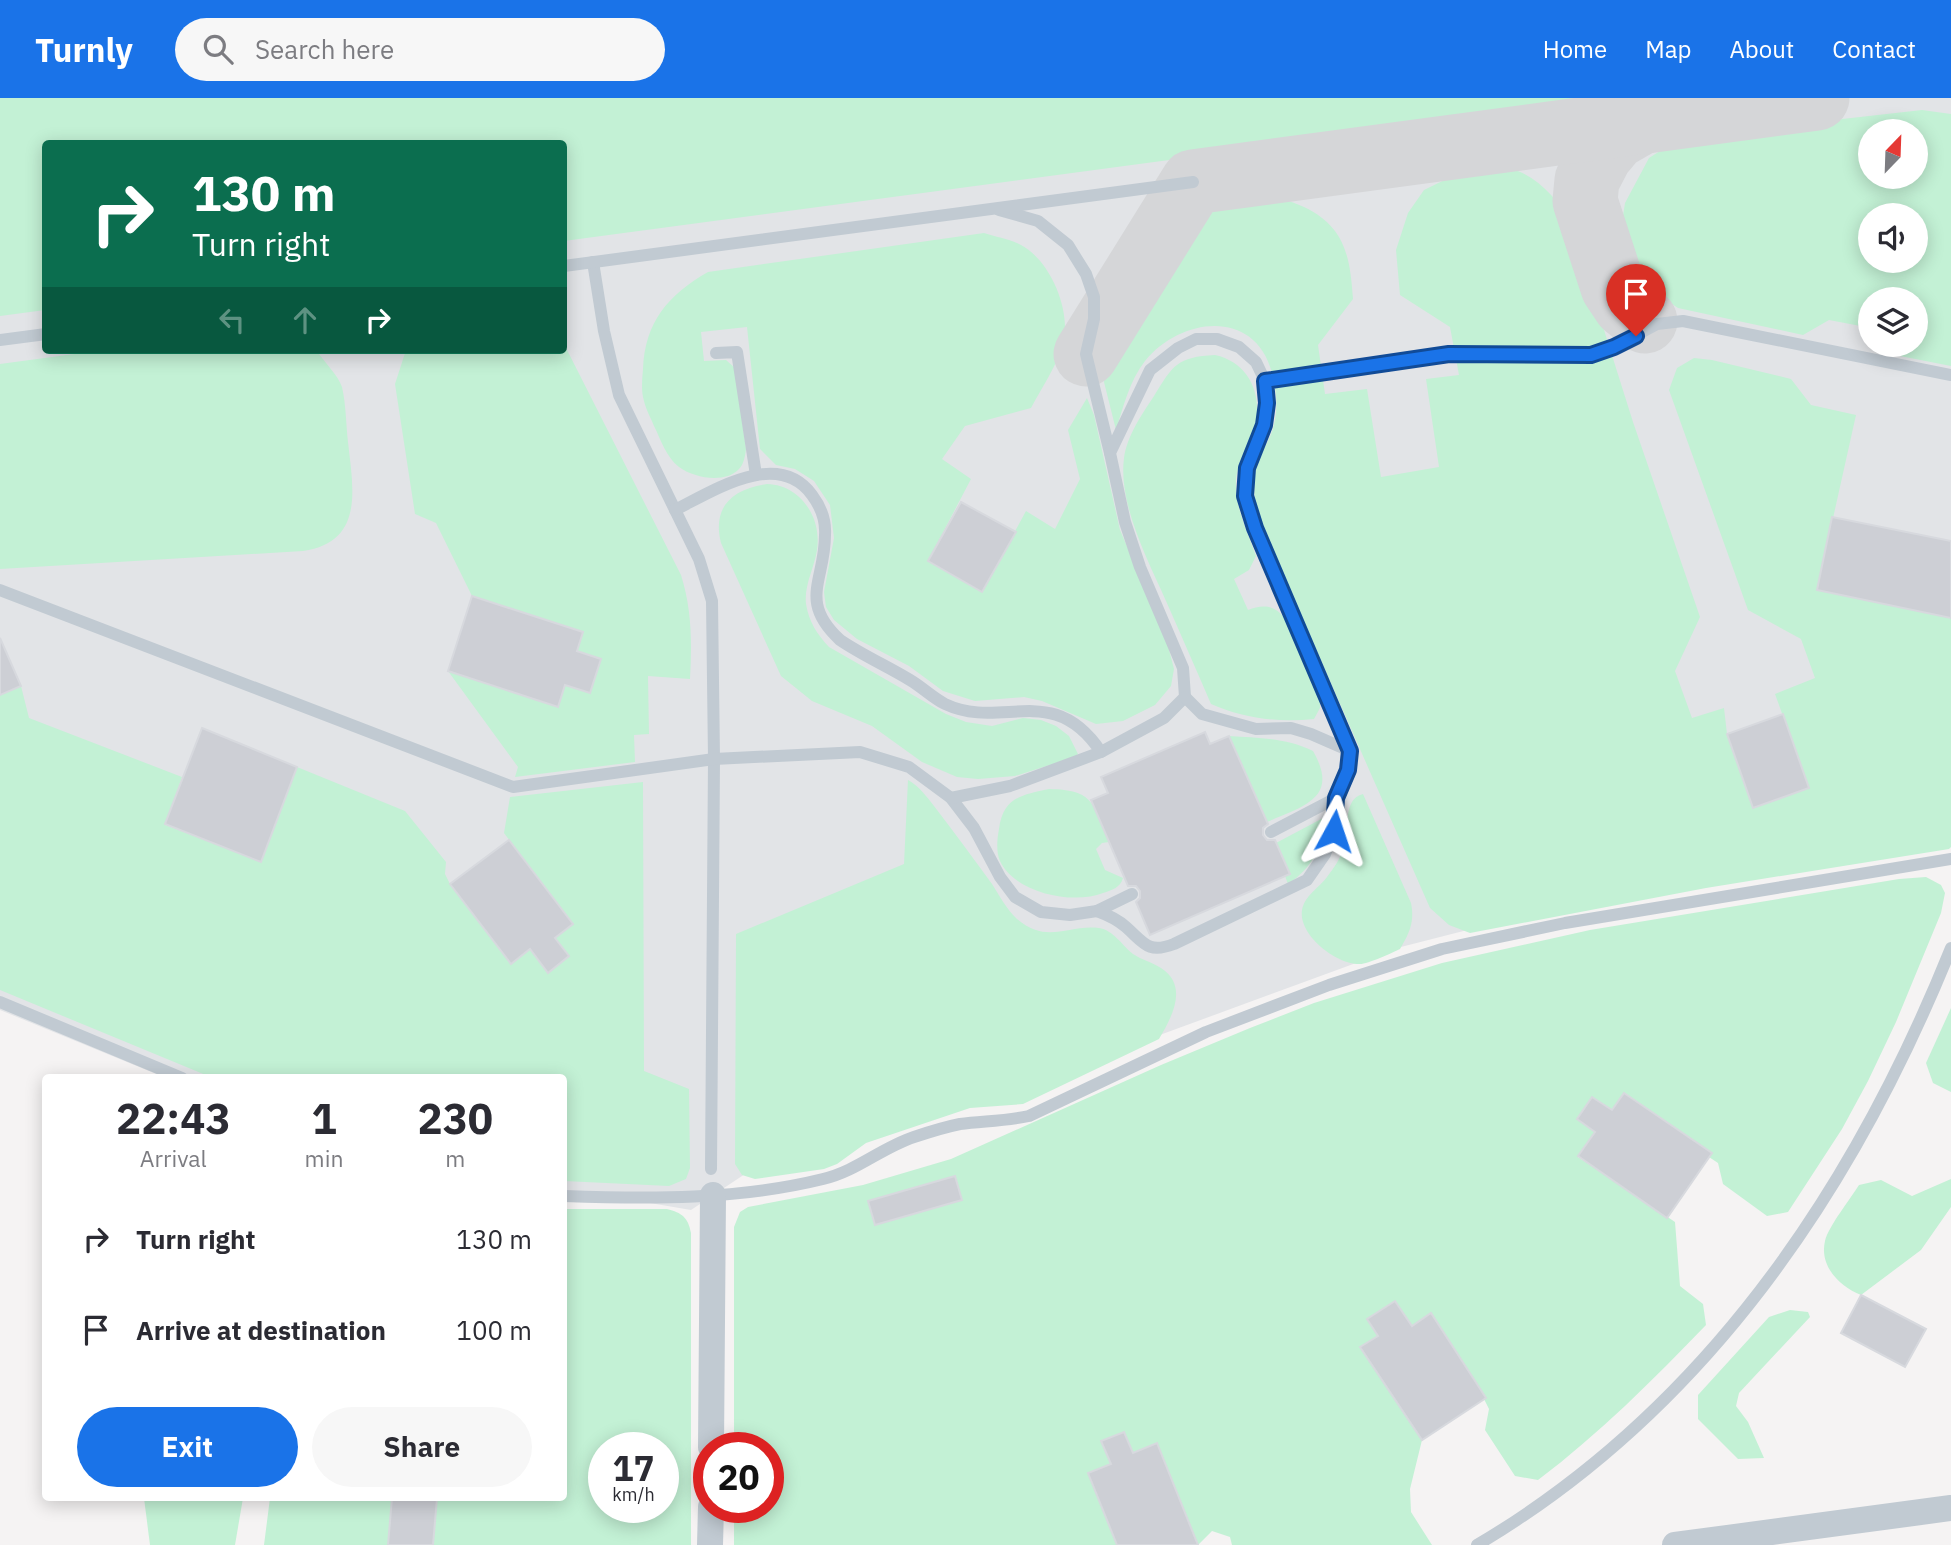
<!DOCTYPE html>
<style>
:root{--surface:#fff;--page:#f7f7f7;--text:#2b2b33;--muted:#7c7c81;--accent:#1a73e8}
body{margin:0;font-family:"IBM Plex Sans",sans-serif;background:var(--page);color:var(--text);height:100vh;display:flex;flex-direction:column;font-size:26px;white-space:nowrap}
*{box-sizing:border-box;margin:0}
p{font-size:23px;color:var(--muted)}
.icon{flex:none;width:38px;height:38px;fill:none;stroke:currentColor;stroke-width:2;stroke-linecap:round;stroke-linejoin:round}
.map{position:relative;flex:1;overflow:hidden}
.details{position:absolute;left:42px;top:976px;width:525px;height:427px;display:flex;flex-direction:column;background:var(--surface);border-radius:7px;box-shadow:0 4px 18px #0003}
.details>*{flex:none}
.banner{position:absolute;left:42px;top:42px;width:525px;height:214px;border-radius:7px;box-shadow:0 4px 18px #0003;background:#0b6e4f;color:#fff;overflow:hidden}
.needle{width:46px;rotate:23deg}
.tools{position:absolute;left:1858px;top:21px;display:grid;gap:14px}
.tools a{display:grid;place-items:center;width:70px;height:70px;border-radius:50%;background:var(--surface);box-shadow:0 4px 18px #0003;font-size:35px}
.speed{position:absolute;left:588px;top:1334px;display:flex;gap:14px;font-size:35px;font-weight:700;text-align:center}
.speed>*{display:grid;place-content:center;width:91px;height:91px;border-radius:50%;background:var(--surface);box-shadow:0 4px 18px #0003;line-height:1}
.speed small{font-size:18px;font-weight:400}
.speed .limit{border:10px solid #d22;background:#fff;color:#111}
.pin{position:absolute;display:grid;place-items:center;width:60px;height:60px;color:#fff;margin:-72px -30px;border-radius:50% 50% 50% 0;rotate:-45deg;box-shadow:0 0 7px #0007}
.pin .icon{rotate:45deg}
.me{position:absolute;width:77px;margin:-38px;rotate:5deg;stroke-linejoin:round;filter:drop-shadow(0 0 5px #0008)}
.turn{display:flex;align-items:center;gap:24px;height:147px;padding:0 35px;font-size:32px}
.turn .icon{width:91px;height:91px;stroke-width:2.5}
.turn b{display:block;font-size:49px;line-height:60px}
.lanes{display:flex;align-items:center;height:66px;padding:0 35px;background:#0003;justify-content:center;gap:35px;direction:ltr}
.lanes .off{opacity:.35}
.eta{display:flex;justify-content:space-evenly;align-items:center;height:119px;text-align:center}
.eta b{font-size:42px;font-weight:700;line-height:49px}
.primary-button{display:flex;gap:14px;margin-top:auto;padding:14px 35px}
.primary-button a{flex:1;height:80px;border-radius:42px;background:var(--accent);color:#fff;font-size:28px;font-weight:700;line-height:80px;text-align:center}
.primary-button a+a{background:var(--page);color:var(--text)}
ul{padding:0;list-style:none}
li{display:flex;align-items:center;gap:21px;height:91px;padding:0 35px}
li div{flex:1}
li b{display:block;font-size:26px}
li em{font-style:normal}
header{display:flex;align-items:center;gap:42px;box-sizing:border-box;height:98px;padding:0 35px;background:var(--accent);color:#fff}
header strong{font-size:33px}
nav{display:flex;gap:38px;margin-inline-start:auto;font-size:24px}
.search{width:490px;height:63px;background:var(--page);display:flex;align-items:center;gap:18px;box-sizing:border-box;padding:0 24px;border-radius:38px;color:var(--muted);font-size:26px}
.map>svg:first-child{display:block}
.airport{fill:#e2e4e7;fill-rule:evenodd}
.green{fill:#c3f1d5;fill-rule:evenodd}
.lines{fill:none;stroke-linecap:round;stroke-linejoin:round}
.taxiway{stroke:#d5d6d8;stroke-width:65}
.building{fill:#cdcfd5;stroke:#d7d9de;stroke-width:2}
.lane{stroke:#c1cad2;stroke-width:12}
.street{stroke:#c1cad2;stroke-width:26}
.route-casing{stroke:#114b97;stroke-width:18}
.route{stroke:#1a73e8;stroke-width:12}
</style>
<header>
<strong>Turnly</strong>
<div class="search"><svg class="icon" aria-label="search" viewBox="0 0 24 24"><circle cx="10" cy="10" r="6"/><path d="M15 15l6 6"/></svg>Search here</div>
<nav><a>Home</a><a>Map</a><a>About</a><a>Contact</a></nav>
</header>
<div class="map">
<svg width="1951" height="1447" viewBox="0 0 1951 1447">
<rect width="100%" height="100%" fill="#f5f3f3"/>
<!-- airport -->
<path class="airport" d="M0,0H1951V747L1483,828L1397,850L977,1004L745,1076L691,1112L650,1105L564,1101V980H166L0,912ZM1871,33H1916V79H1871ZM46,46H564V252H46ZM1871,117H1916V163H1871ZM1871,201H1916V247H1871Z"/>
<!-- green -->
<g class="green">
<polygon points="0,0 1632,0 564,143 564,46 46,46 45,212 0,218"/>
<path d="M1922,12L1951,16V268L1895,257V247H1916V201H1871V230L1829,222L1803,237L1678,210L1654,194L1635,174L1626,149L1622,124L1625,105L1649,60L1682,39ZM1871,33H1916V79H1871ZM1871,117H1916V163H1871Z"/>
<path d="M1469,70C1481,70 1497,67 1509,70C1536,77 1558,101 1570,124L1633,324L1700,519L1675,573L1692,620L1724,610L1727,636L1753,710L1809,690L1775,596L1815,580L1801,541L1748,512L1669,292L1677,270L1694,260L1712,262L1791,281L1811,307L1856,317L1817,492L1951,520V749L1949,751L1706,790L1470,835L1449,827L1430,810L1256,415C1255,400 1252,382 1257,367C1259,358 1264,351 1268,343C1279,321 1278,298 1272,275C1255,210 1181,219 1145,263C1130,282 1123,309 1116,332L1102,276C1127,235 1152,194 1179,155C1187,142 1196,125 1208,116C1213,113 1222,111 1228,109C1262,97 1270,94 1304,109C1346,129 1350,160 1353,201L1318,247L1325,296L1367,291L1381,379L1439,369L1426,281L1459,277L1450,229L1400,197L1396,152L1408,115L1424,92Z"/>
<path d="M984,135C996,139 1010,141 1021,147C1051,163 1072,214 1063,247C1056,269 1042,289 1031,310L965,328L942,361L971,381L928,463L982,494L1026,413L1055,431L1080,381L1068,332L1087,300L1094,317L1120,432L1166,540L1174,571L1171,588L1155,607L1123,623L1096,626L1042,603L1024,599L975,603L943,593L909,568L857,541L834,522L826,509L824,494L834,440L830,407L814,383L795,371L776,367L760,351L747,229L701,234L704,263L726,262L735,270L746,351C745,358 744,366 739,371C725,386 694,380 679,369C666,359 661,342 654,328C651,320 646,312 644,303C641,293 642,282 643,271C645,224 668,197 708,174Z"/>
<path d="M564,246L681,477C692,512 692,545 690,581L648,578L649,636L634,637L635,664L515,679L518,669L448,573L558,609L565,587L590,595L601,561L577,553L582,533L472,498L436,425L415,416L395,286L406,252H564Z"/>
<path d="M104,252L317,253C324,264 338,277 342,289C346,306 346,326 348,344C353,390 365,444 303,453L0,471V266Z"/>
<path d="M1215,257C1251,265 1264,300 1254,334C1249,352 1236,365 1236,385C1235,409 1248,435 1256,458L1249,472L1234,481L1248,512C1259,508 1270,506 1280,515C1296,528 1311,581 1320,602V610L1314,621C1278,625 1243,620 1211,606C1196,571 1181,537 1166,503C1148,462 1118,406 1124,360C1127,338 1142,316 1154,298C1173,267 1177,259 1215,257Z"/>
<path d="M767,386C801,387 822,420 817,452C814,471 804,487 806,506C809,524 817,536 829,549L946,616L966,624L992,628L1023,620L1041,622L1056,628L1069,638L1078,656L1075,659L1015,678L978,681L957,679L922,664L872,628L812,603L781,578L721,445C712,409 732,391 767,386Z"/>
<polygon points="21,588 29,620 182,679 165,727 260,763 297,669 405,713 446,764 445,776 450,786 510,865 530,851 548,874 569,859 555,840 573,826 504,735 510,699 643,684 644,973 689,991 690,1070 686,1081 669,1088 564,1083 564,980 213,980 0,892 0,597"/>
<path d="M1229,638C1259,640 1286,640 1313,653C1340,700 1304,708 1267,724Z"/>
<path d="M908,682C918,687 927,699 934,708C954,734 973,760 992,786C999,797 1007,812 1017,821C1048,847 1068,826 1099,830C1113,832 1122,847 1133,856C1142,862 1152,864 1161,870C1189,888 1172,919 1159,941L1023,1006L970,1010L866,1045L837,1066L824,1071L755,1081L742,1077L735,1066L736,836L904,766Z"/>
<path d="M1049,691C1095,692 1092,705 1109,744L1102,745L1096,751L1105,772L1123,780C1120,790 1112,792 1103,795C1073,807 1015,795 1000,763C996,754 997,741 999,731C1003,699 1022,697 1049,691Z"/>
<path d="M1363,696L1411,805C1415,824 1409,836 1400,851C1392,855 1368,866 1360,866C1337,867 1298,837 1302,812C1305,797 1319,790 1327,779C1334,770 1340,761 1343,751C1350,732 1342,701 1363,696Z"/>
<path d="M1325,719C1326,746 1311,771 1288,786L1285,778L1290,775L1276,745Z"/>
<path d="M1926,779L1941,787L1945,795L1941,815L1896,924L1868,983L1842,1031L1788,1114L1767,1118L1723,1086L1718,1065L1709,1059L1712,1055L1625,995L1612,1012L1592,999L1577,1020L1595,1034L1578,1059L1675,1124L1680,1188L1703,1206L1706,1227C1653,1282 1599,1336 1538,1382L1515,1378L1485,1332L1489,1311L1484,1301L1486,1299L1431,1216L1412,1228L1395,1203L1367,1221L1378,1238L1361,1249L1422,1342L1410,1391L1411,1414L1432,1447H1232L1230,1439L1212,1433L1198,1447L1157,1345L1133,1355L1102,1343L1111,1366L1088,1375L1117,1447H734V1409H768V1349H734V1129L740,1114L748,1109L863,1087L951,1061L1161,967L1250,930L1314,905L1442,865L1590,832L1899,781Z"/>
<polygon points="1951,910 1951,994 1933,985 1926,965"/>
<path d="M1951,1081V1109L1921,1152L1861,1197C1840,1189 1819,1168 1825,1143C1828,1129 1851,1100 1859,1087L1881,1082L1912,1098Z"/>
<path d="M564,1111H667C682,1115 688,1119 691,1135V1447H264L270,1400H564ZM604,1349H663V1409H604Z"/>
<polygon points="1790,1212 1808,1214 1810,1219 1739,1295 1736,1308 1748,1324 1764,1360 1738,1361 1698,1321 1698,1297 1769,1219"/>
<polygon points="144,1400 243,1400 235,1447 150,1447"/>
</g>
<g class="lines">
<!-- taxiway -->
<g class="taxiway">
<polyline points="1641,24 1615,39 1600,57 1587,82 1585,103 1613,189 1625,207 1645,223"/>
<polyline points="1086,256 1193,84 1817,0"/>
</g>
</g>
<!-- building -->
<g class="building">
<polygon points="961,404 1016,434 982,494 928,463"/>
<polygon points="1832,419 1951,443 1951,520 1817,492"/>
<polygon points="472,498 583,534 577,553 601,561 590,595 565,587 558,609 448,573"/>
<polygon points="0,540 21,588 0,597"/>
<polygon points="1783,616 1809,690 1753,710 1727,636"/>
<polygon points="202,630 297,669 261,764 165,726"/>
<polygon points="1205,634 1210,646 1229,638 1268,726 1263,730 1263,737 1267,742 1275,742 1290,776 1150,837 1136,804 1140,800 1140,793 1136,788 1128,788 1091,702 1108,695 1101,679"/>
<polygon points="509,742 573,826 555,840 569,858 548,875 530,851 511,866 450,786"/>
<polygon points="1624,995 1712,1055 1667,1120 1578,1058 1595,1034 1577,1021 1592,999 1612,1012"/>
<polygon points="955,1078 962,1102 875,1127 868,1103"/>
<polygon points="1861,1197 1926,1231 1905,1269 1841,1235"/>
<polygon points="1395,1203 1412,1228 1431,1215 1486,1300 1422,1342 1360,1249 1378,1238 1367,1221"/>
<polygon points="1124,1334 1133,1355 1157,1345 1198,1447 1117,1447 1088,1375 1111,1366 1101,1343"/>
<polygon points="392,1400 437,1400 433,1447 388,1447"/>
</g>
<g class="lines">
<!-- lane -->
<g class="lane">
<polyline points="999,112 1038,123 1068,147 1086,176 1094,199 1094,221 1086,256 1110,355"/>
<polyline points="593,164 604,233 619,297 699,461 712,503 714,661 711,1071"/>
<polyline points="564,168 1193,84"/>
<polyline points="0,242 46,236"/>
<polyline points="716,255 737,254 756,377"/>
<polyline points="1265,283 1449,256 1591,256 1614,249 1657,226 1683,223 1951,277"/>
<path d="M675,412C713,393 778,350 812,397C821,409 826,422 825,437C825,483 798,503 840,542C862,557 887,568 910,582C922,589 933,600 945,606C1002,633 1053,582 1101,654L1164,620L1185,599L1183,570L1140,469L1125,424L1110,355L1150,272L1178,250L1196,241H1217L1239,249L1256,264L1265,283L1267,305L1264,327L1247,370L1245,398L1255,430L1350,653"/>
<polyline points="0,492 513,689 714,661 860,654 909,669 951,700 974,730 1000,779 1015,799 1041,814 1070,817 1097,813 1132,796"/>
<polyline points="1185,599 1202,616 1256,631 1291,630 1311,636 1350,653 1348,672 1336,700 1271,734"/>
<polyline points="951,700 1010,688 1101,654"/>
<path d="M1097,813C1108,817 1117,821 1126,829C1144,845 1148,856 1174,846L1307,782L1325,756L1334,733L1336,700"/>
<polyline points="0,904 182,980"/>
<path d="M564,1098C650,1101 738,1102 823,1081C857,1073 881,1050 914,1039C929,1034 945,1029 960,1026C983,1023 1006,1023 1029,1018L1206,934L1329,887L1442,851L1565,825L1951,761"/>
<path d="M1477,1447C1705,1312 1854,1091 1951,850"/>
</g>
<!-- street -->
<g class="street">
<polyline points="711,1349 713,1097"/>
<polyline points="710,1447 711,1409"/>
<polyline points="1675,1447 1951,1410"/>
</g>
</g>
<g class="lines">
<defs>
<polyline id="route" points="1334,733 1336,700 1348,672 1350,653 1255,430 1245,398 1247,370 1264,327 1267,305 1265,283 1449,256 1591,257 1614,249 1636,238"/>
</defs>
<!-- route casing -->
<use href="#route" class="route-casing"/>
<!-- route -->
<use href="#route" class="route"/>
</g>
</svg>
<div class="tools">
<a><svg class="needle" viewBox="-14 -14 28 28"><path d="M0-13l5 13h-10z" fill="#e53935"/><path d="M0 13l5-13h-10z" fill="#7c7c81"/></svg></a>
<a><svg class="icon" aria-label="sound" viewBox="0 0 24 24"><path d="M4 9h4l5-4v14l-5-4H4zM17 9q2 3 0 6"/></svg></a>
<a><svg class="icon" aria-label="layers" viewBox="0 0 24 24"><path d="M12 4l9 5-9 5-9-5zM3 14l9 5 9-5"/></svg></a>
</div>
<div class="speed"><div>17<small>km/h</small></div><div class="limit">20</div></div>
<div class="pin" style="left:1636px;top:238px;background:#d93025"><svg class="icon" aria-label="arrive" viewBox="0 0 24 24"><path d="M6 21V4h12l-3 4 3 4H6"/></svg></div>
<svg class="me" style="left:1334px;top:733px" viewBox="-20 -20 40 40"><path d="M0-17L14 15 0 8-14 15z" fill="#1a73e8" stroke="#fff" stroke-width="4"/></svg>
<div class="banner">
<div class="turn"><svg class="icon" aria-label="right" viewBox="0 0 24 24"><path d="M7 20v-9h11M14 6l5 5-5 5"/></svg><div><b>130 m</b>Turn right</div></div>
<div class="lanes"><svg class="icon off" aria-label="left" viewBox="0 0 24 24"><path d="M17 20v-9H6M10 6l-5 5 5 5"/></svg><svg class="icon off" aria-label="ahead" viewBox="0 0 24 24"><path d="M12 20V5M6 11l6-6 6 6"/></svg><svg class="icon" aria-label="right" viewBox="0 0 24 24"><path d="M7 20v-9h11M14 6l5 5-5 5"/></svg></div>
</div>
<section class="details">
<div class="eta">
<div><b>22:43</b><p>Arrival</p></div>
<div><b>1</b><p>min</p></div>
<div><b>230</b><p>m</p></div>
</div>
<ul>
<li><svg class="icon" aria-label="right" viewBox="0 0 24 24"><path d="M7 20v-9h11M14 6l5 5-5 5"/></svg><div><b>Turn right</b></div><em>130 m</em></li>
<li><svg class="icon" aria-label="arrive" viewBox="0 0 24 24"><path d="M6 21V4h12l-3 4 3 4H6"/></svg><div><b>Arrive at destination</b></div><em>100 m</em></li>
</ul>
<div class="primary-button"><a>Exit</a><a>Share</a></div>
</section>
</div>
